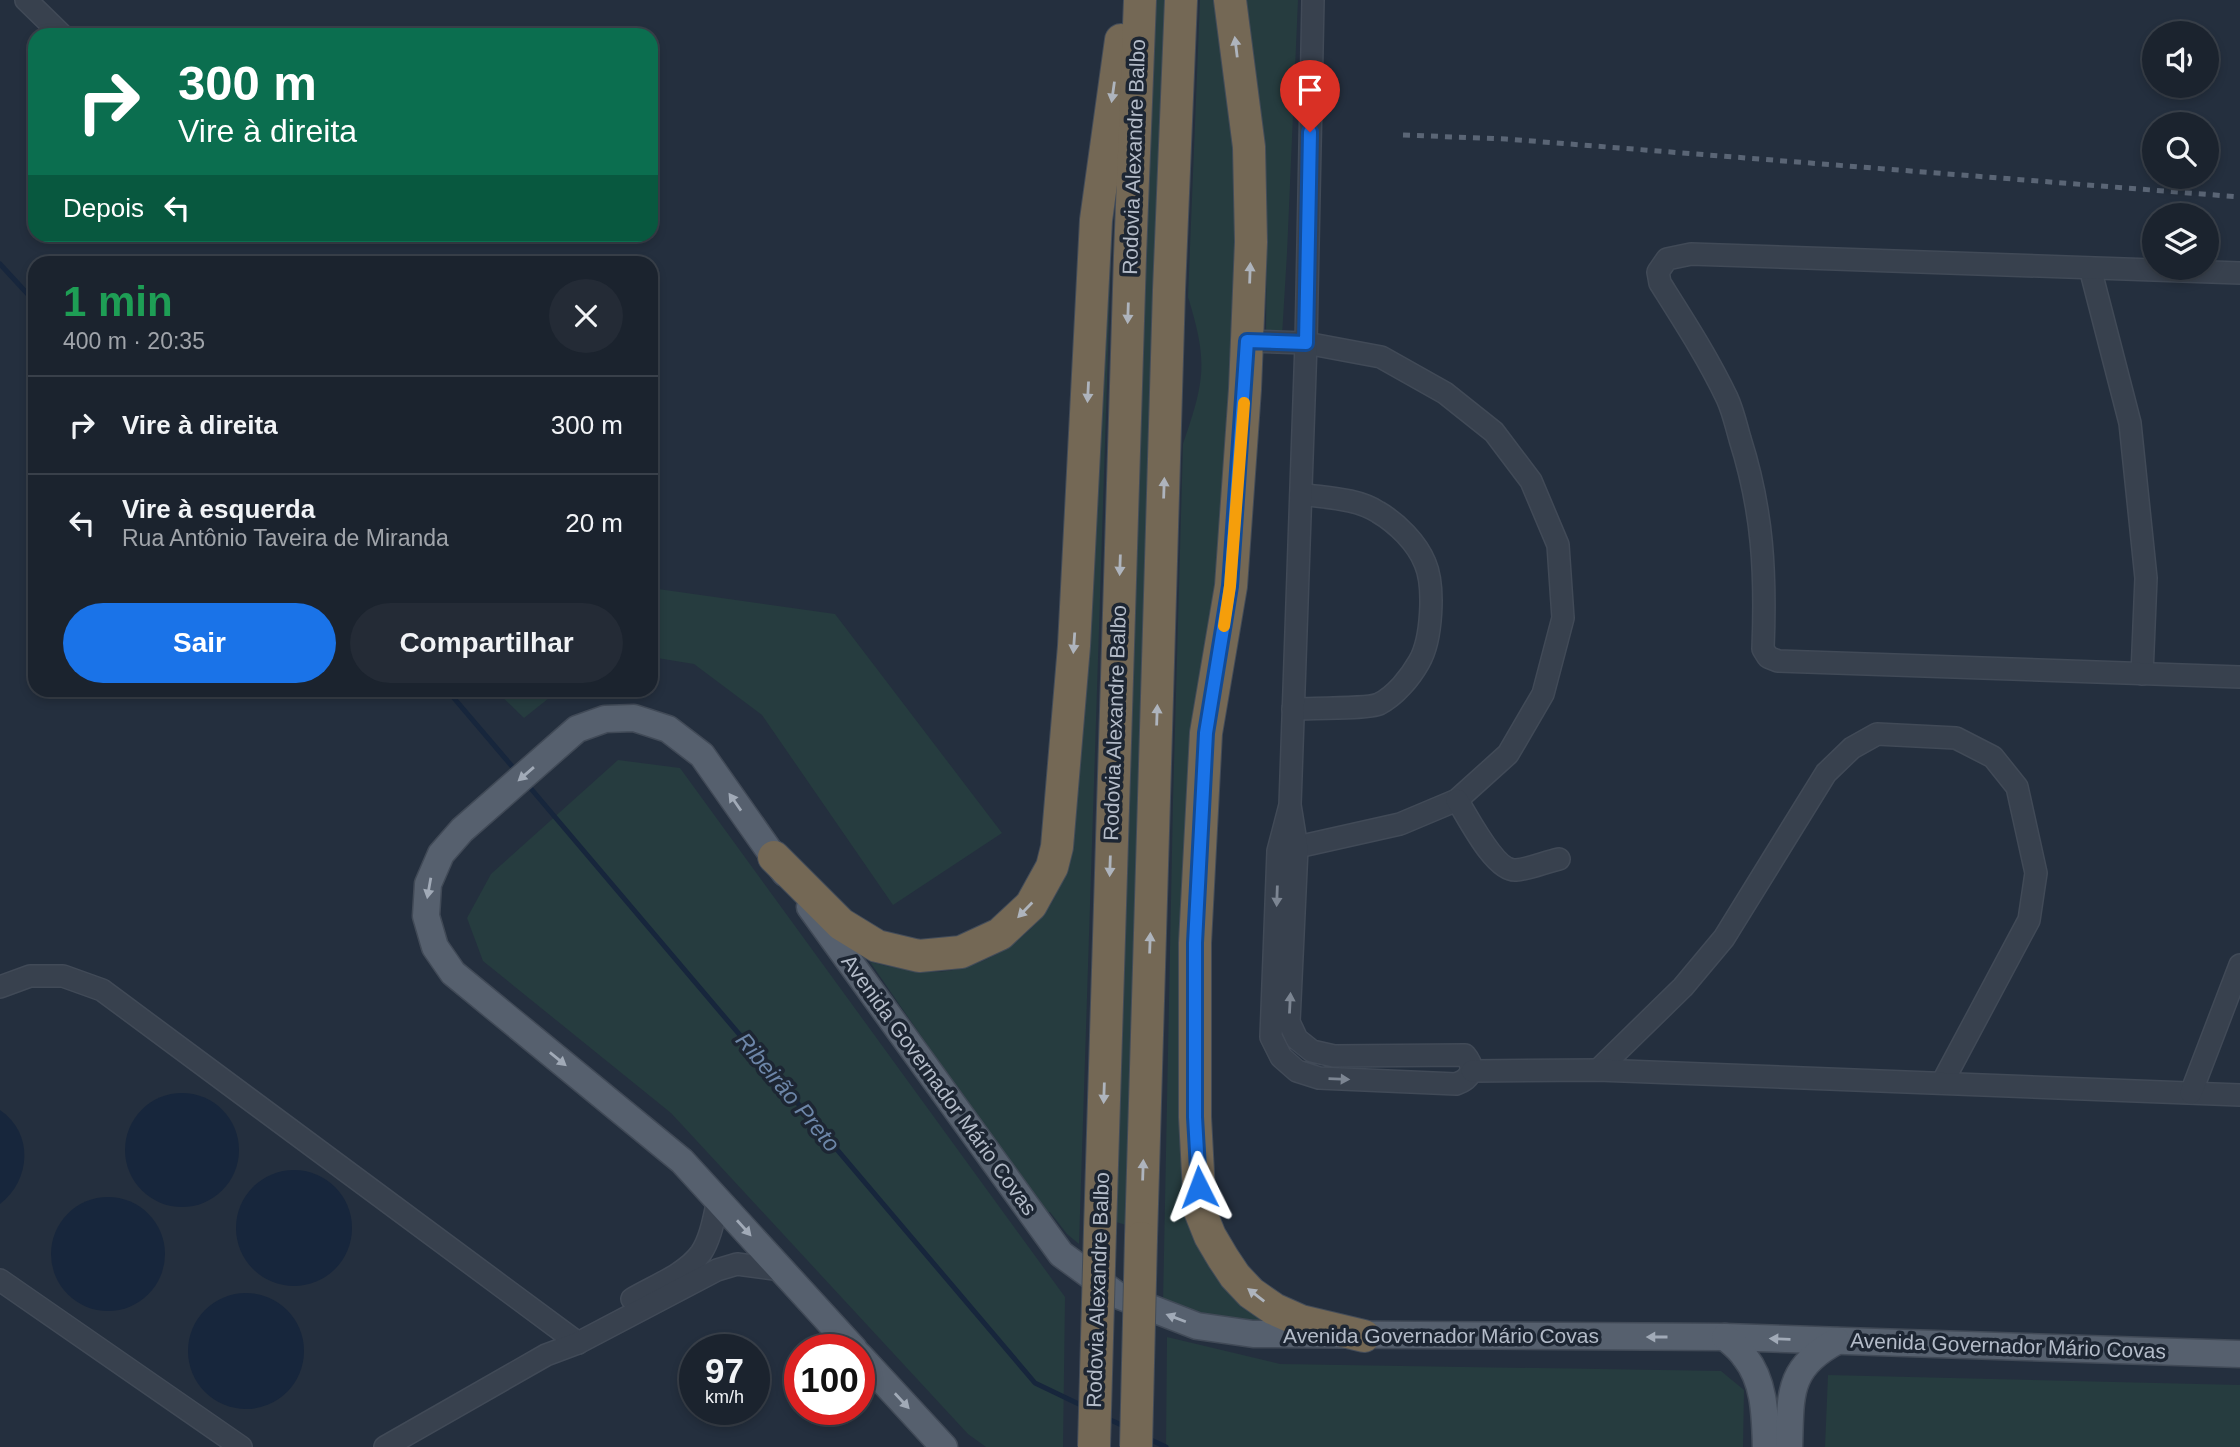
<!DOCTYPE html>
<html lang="pt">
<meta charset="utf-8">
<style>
:root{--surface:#1b232e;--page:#242b36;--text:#f1f3f6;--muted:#a0a4aa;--line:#39404a;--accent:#1a73e8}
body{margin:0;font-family:Helvetica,sans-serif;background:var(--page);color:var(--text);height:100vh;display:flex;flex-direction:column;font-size:26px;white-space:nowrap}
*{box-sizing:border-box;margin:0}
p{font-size:23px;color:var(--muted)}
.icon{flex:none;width:38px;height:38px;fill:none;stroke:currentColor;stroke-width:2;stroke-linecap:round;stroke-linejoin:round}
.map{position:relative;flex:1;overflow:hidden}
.sheet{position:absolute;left:28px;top:256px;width:630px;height:441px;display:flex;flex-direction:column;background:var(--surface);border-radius:21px;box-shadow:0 4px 10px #0003,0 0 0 2px var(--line)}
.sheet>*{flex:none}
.hud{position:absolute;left:28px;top:28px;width:630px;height:214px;border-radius:21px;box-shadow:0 4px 10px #0003,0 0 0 2px var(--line);background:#0b6e4f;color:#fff;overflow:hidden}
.tools{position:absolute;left:2142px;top:21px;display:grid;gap:14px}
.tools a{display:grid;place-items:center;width:77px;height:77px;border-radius:50%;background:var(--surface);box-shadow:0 4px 10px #0003,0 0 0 2px var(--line);font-size:35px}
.speed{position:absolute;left:679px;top:1334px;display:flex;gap:14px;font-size:35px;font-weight:700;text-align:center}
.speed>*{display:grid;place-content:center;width:91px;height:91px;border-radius:50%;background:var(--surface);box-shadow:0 4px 10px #0003,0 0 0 2px var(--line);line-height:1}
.speed small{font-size:18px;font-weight:400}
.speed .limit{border:10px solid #d22;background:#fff;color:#111}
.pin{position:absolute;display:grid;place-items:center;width:60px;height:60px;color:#fff;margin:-72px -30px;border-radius:50% 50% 50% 0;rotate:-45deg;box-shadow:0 0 7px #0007}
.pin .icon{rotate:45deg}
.me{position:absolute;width:77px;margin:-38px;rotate:357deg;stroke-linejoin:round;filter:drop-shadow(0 0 5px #0008)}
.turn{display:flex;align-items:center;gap:24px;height:147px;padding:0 35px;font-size:32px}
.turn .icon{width:91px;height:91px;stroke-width:2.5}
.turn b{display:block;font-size:49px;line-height:60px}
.then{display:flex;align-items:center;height:66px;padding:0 35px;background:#0003;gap:14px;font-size:26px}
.round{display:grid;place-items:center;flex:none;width:74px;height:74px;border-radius:37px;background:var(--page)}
.headline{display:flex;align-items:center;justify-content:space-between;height:119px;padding:0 35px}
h1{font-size:42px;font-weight:700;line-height:52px;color:#1e9e55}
.button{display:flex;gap:14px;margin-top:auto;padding:14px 35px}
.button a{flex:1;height:80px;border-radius:42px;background:var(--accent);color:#fff;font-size:28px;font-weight:700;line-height:80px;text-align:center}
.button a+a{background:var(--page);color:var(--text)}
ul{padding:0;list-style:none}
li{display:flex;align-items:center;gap:21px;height:98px;padding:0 35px;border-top:2px solid var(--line)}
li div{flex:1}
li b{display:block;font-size:26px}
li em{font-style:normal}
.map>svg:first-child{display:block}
.green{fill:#263c3f}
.water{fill:#17263c}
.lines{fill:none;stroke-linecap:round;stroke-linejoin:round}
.stream{stroke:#17263c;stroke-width:5}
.minor-casing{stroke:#414a57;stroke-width:24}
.major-casing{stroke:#414a57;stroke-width:29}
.highway-casing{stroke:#434c59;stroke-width:34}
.minor{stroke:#38414e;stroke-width:21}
.major{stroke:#56606e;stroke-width:26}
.highway{stroke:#746855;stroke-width:32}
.rail{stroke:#5a6575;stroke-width:5;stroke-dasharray:7 7;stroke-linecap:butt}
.highway-bridge-casing{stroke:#434c59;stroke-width:34;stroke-linecap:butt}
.highway-bridge{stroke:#746855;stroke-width:32}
.oneway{fill:#aeb4bd}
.oneway2{fill:#a1aab7}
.oneway3{fill:#7c8592}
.route-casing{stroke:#114b97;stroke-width:18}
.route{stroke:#1a73e8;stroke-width:12}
.slow{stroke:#f59e0b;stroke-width:12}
.labels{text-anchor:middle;stroke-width:7;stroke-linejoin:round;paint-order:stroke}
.street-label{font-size:21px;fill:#b4bcc9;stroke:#1d2633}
.water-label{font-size:23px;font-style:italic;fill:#6d86a8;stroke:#1d2633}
</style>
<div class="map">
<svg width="2240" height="1447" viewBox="0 0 2240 1447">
<rect width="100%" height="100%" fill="#242f3e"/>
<!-- green -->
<g class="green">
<polygon points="1151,0 1169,0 1129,1226 1113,1221"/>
<path d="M1200,0H1218L1240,205L1185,1192L1268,1323L1208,1316L1163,1303L1173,800L1183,444C1205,380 1208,362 1188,297Z"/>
<polygon points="1242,0 1298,0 1287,253 1282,336 1268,335 1266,329 1267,215 1263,152"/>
<path d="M1113,197L1079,1244L1067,1234L1050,1212L1044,1214L870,962C891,967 912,972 934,972C979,971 1027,942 1051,904C1059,890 1064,875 1070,860L1104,272Z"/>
<polygon points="651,588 835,614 1002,833 893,905 762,715 694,664 651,657"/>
<polygon points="495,690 559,690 524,718"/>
<polygon points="618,760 680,768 1065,1297 1063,1447 986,1447 968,1434 671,1113 483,961 467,918 491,874"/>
<polygon points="1167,1337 1280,1364 1721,1371 1744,1390 1743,1447 1166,1447"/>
<polygon points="1828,1375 2240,1385 2240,1447 1825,1447"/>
</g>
<!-- water -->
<g class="water">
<circle cx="182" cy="1150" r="57"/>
<path d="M0,1110C34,1133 31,1180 0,1204Z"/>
<circle cx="294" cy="1228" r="58"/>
<circle cx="108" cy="1254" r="57"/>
<circle cx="246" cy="1351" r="58"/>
</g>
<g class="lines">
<!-- stream -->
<g class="stream">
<polyline points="0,264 35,302"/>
<polyline points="447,690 516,771"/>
<polyline points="527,784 1035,1383 1085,1407"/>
<polyline points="1106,1418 1126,1427"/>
<polyline points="1147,1438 1166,1447"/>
</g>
<defs>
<g id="minor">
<polyline points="26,0 62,35"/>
<polyline points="2090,268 2130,423 2146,578 2142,674"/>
<path d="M2240,273L1691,254L1667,259L1658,272L1660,283C1684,321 1708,358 1727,398C1733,411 1736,425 1740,439C1763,511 1766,573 1763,649L1768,657L1778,661L2240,677"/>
<polyline points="1247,341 1306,343 1381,357 1445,393 1494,432 1531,481 1558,545 1563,618 1543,694 1508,754 1457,800 1400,824 1284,850"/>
<path d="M1293,709C1310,708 1368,709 1379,704C1395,696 1410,678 1419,662C1432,640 1435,586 1425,563C1417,543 1397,523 1378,512C1356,498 1326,498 1301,494"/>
<path d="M1457,800C1468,817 1495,872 1516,870C1530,869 1545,862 1559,859"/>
<path d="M1290,805L1278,851L1271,1037L1281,1057L1297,1071L1319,1078L1456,1084C1471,1079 1476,1068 1465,1055L1334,1056L1312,1051L1297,1039L1289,1022L1297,848L1290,805L1306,343L1313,0"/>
<polyline points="0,987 30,976 63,976 102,990 578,1343"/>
<polyline points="1598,1070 1683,987 1724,938 1826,773 1852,748 1877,734 1956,738 1993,757 2017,787 2036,873 2029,920 1942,1083"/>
<polyline points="1472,1071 1598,1070 2240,1095"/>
<polyline points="2191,1093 2240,965"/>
<polyline points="0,1280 241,1447"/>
<path d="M632,1299C654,1286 686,1274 701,1253C711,1238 714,1217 718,1200"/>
<polyline points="385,1447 546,1355 578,1343 717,1270 737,1264 782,1270"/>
</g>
<g id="major">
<polyline points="785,873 702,755 668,729 634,718 605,719 577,729 462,830 441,854 428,884 426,916 435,947 453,973 682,1161 854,1349"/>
<polyline points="810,907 1061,1254 1117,1295 1197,1326 1253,1334 1725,1337 2240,1354"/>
<path d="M1725,1337C1732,1343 1740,1349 1745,1357C1765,1382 1765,1416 1766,1447"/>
<polyline points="859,1355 944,1447"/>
<path d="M1789,1447C1791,1396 1786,1368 1837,1341"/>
</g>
<g id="highway">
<polyline points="1230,0 1249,147 1251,242 1245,389 1231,586 1206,733 1195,943 1195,1117 1200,1211 1210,1236 1223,1258 1235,1276 1251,1293 1274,1309 1301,1321 1364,1336"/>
<polyline points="774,857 841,924 877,946 919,956 961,952 1000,934 1031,905 1052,867 1057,847 1074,646 1096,220 1121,40"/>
<polyline points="1100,1230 1130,256 1140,0"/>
<polyline points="1141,1238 1169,290 1181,0"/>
</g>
</defs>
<!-- minor casing -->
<use href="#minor" class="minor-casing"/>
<!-- major casing -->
<use href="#major" class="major-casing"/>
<!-- highway casing -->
<use href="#highway" class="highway-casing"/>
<!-- minor -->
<use href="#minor" class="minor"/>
<!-- major -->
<use href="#major" class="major"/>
<!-- highway -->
<use href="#highway" class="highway"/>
<!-- rail -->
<polyline class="rail" points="1403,135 1506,139 2240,197"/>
<defs>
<g id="highway-bridge">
<polyline points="1094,1447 1100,1230"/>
<polyline points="1136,1447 1141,1238"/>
</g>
</defs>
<!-- highway-bridge casing -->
<use href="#highway-bridge" class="highway-bridge-casing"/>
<!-- highway-bridge -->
<use href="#highway-bridge" class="highway-bridge"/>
</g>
<!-- one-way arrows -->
<defs><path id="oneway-solid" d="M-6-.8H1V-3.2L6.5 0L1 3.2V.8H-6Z" transform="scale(1.75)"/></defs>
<g class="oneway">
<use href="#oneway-solid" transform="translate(1236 47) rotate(-97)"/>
<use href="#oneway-solid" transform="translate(1113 92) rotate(98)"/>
<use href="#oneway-solid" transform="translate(1250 273) rotate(-88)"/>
<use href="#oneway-solid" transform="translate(1128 313) rotate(92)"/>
<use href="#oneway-solid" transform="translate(1088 392) rotate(93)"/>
<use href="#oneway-solid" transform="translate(1164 488) rotate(-88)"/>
<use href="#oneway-solid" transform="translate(1120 565) rotate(92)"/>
<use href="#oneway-solid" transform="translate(1074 643) rotate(94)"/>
<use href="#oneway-solid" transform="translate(1157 715) rotate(-88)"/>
<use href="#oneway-solid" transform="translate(1110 866) rotate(92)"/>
<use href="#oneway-solid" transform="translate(1025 910) rotate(134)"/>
<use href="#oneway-solid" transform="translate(1150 943) rotate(-88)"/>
<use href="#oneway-solid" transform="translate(1104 1093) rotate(92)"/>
<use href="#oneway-solid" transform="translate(1143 1170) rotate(-88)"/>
<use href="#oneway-solid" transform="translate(1256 1295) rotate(-142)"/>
</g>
<g class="oneway2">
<use href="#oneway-solid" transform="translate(526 774) rotate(139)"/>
<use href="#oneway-solid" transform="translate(735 802) rotate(-125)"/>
<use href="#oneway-solid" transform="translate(429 888) rotate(100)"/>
<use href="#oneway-solid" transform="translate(558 1059) rotate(39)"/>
<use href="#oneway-solid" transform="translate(744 1228) rotate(48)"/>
<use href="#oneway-solid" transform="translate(1176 1318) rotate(-159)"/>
<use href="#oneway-solid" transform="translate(1657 1337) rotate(-180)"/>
<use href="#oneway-solid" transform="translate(1780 1339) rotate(-178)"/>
<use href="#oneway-solid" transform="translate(902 1401) rotate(47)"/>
</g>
<g class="oneway3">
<use href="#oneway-solid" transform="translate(1277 896) rotate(92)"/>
<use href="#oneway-solid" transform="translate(1290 1003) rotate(-87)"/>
<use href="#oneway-solid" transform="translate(1339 1079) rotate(2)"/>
</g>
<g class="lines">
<defs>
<polyline id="route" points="1199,1187 1195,1117 1195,943 1206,733 1230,586 1247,341 1306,343 1310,132"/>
</defs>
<!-- route casing -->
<use href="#route" class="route-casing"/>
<!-- route -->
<use href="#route" class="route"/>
<!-- slow -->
<polyline class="slow" points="1224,626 1230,586 1244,403"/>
</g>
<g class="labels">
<!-- street labels -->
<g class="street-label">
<text transform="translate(1134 157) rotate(-88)" y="7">Rodovia Alexandre Balbo</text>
<text transform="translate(1115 723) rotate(-88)" y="7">Rodovia Alexandre Balbo</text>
<text transform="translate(939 1085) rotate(54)" y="7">Avenida Governador Mário Covas</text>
<text transform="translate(1098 1290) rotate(-88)" y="7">Rodovia Alexandre Balbo</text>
<text x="1441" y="1343">Avenida Governador Mário Covas</text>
<text transform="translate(2008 1346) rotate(2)" y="7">Avenida Governador Mário Covas</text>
</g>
<!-- water labels -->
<g class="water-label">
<text transform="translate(788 1092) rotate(50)" y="8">Ribeirão Preto</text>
</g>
</g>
</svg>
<div class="tools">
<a><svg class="icon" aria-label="sound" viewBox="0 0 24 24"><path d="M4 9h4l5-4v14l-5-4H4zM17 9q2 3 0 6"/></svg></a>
<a><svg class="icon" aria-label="search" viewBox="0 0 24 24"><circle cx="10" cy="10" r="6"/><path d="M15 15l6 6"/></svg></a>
<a><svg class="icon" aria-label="layers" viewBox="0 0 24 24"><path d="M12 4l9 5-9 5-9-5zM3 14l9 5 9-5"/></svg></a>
</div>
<div class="speed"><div>97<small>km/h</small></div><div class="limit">100</div></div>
<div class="pin" style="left:1310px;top:132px;background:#d93025"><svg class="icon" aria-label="arrive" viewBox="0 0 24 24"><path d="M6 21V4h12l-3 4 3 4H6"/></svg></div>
<svg class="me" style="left:1199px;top:1187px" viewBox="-20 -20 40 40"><path d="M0-17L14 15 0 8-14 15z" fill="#1a73e8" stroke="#fff" stroke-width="4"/></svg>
<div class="hud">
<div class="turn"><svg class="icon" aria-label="right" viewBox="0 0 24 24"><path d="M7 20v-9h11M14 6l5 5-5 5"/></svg><div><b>300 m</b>Vire à direita</div></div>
<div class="then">Depois<svg class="icon" aria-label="left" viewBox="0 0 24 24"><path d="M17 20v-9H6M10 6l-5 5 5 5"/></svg></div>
</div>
<section class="sheet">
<div class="headline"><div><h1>1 min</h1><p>400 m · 20:35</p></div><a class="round"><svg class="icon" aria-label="close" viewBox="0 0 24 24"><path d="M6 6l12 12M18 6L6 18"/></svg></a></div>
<ul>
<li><svg class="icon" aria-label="right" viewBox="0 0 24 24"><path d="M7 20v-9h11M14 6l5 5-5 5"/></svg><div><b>Vire à direita</b></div><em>300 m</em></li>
<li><svg class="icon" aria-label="left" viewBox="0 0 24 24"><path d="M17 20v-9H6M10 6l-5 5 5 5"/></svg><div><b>Vire à esquerda</b><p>Rua Antônio Taveira de Miranda</p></div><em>20 m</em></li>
</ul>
<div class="button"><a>Sair</a><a>Compartilhar</a></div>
</section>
</div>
